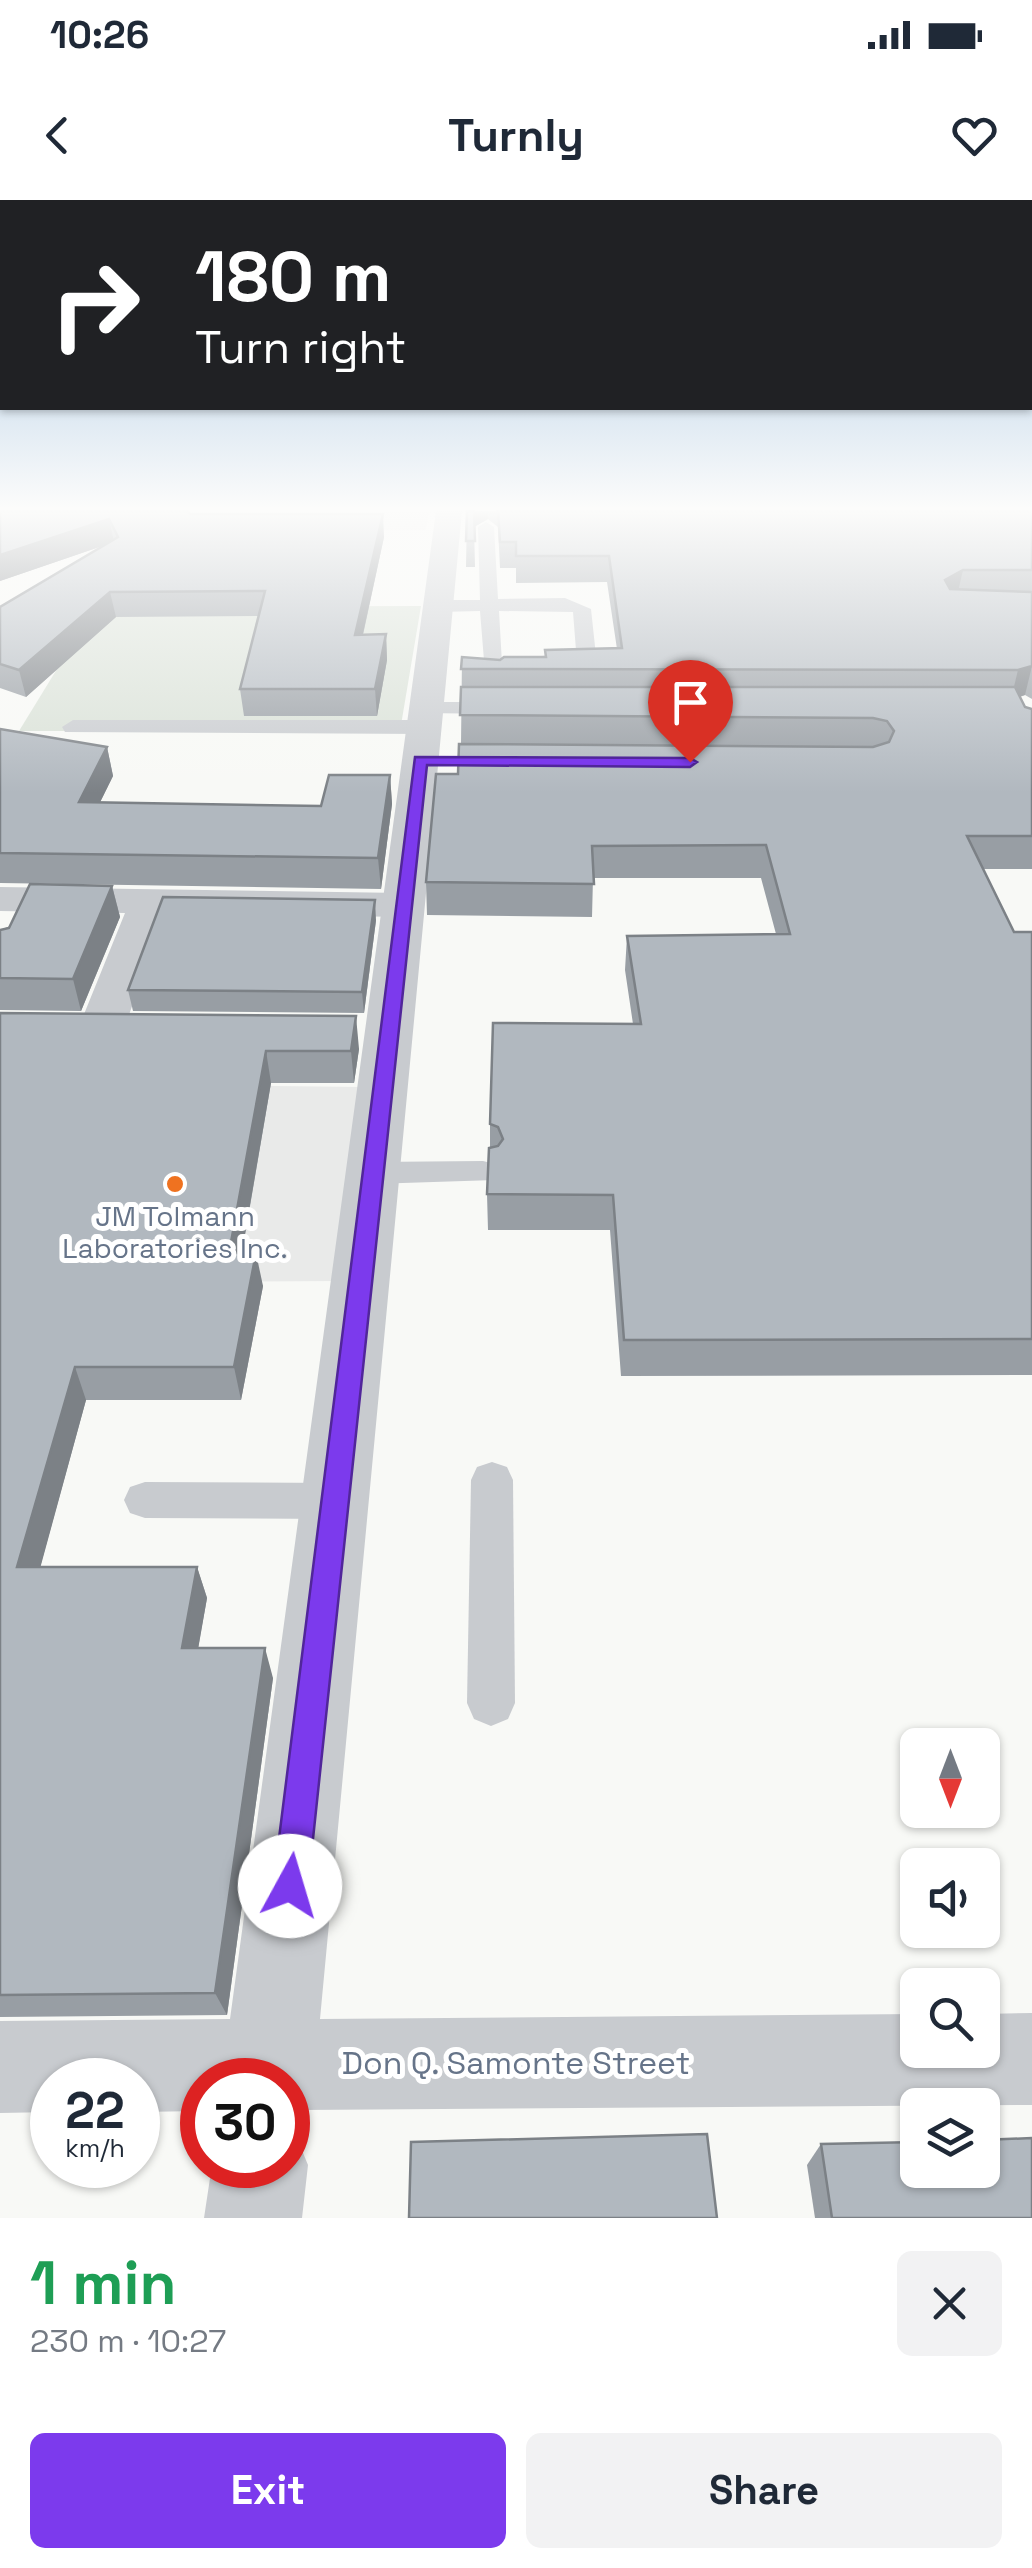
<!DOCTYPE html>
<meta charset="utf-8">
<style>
:root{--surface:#fff;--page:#f2f2f3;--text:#1f2937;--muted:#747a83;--accent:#7c3aed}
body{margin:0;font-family:"Space Grotesk",sans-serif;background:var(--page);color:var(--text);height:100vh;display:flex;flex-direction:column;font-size:38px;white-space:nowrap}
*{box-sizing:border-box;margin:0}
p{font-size:32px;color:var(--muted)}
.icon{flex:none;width:55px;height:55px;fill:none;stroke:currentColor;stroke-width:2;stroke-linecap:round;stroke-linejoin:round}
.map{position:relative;height:2018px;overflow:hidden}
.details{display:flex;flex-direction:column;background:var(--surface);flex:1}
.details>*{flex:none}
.banner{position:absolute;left:0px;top:0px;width:1032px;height:210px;box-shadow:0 2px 8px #0004;background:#202124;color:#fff;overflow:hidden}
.needle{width:65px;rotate:180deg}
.controls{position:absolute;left:900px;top:1528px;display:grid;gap:20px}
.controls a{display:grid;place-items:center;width:100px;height:100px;border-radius:15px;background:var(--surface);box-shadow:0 2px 8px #0004;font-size:50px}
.speed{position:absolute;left:30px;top:1858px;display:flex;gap:20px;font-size:50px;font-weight:700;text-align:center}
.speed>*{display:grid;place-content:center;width:130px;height:130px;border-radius:50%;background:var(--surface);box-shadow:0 2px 8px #0004;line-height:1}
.speed small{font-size:25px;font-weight:400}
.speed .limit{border:15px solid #d22;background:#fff;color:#111}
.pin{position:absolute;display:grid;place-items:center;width:85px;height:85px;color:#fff;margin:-102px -42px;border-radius:50% 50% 50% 0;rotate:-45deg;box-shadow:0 0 10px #0007}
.pin .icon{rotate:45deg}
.me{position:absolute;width:110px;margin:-55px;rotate:6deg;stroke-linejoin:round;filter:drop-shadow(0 0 8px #0008)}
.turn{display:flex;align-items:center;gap:35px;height:210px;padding:0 30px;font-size:45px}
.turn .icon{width:130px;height:130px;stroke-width:2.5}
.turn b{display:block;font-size:70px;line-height:85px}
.round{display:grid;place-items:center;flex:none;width:105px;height:105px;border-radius:15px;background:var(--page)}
.head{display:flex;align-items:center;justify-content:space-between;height:170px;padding:0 30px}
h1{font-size:60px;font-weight:600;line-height:75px;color:#1e9e55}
.action{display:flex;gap:20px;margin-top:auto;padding:20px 30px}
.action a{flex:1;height:115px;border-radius:15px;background:var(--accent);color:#fff;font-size:40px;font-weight:600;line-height:115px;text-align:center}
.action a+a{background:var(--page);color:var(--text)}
.status{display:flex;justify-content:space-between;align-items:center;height:70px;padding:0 50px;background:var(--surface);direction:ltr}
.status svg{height:28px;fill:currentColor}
header{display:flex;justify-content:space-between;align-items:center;height:130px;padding:0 30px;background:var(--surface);font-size:45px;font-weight:600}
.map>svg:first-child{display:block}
.built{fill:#e9eae9}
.green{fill:#d9e1d7}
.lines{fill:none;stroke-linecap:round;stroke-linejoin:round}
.service{fill:#c8cbcf;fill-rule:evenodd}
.pedestrian{fill:#c8cbcf;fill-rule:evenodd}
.minor{fill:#c8cbcf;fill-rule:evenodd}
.wall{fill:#989ea4}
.shaded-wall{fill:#7c8186}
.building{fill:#b1b8bf;stroke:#7c8186;stroke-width:2.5}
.route{fill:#7c3aed;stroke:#51269a;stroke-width:2.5}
.poi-dot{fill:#ef7220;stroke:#fff;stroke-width:4}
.labels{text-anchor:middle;stroke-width:10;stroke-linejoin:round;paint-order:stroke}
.poi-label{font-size:28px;fill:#667489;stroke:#fff}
.near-street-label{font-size:32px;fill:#667489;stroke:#fff}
</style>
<div class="status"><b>10:26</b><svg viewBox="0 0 49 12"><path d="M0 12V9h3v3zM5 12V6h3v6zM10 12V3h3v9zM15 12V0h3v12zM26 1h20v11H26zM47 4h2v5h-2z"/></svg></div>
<header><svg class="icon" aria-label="back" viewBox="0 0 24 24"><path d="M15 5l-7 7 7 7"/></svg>Turnly<svg class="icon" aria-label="heart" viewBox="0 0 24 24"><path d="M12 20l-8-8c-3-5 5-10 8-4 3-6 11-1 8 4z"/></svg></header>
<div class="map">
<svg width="1032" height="2018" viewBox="0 0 1032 2018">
<rect width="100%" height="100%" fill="#f8f9f6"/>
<!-- built -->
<g class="built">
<polygon points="186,311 429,311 426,330 175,330"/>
<polygon points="0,883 362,887 338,1081 0,1083"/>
</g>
<!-- green -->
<polygon class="green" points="421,406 400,531 19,531 95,407"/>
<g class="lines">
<!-- service -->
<g class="service">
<polygon points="486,322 494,327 498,399 565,398 591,409 597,465 590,473 559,477 549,471 552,467 577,463 573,412 499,411 503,481 500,485 486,485 480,411 438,412 429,406 438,400 480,400 478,327"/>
<polygon points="426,502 508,502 519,508 508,514 418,513 415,508 418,503"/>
<polygon points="73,520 424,520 435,527 424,534 65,532 62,527"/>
<polygon points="483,961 495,964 500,972 495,980 372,984 360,981 355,973 360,965 372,962"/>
<polygon points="492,1262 507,1267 513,1280 515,1503 508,1519 491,1526 474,1519 467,1503 471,1280 477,1267"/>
<polygon points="145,1282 335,1283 350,1288 356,1301 350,1314 335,1319 145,1318 130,1313 124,1300 130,1287"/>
</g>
<!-- pedestrian -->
<polygon class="pedestrian" points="0,687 403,693 417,696 423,705 417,714 403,717 165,713 124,829 117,839 101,843 85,839 78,829 125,713 0,711"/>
<!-- minor -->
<g class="minor">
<polygon points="436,311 462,311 320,1819 918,1814 918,1850 982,1850 982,1814 1032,1813 1032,1905 302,1910 288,1918 288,1880 202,1880 202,1911 138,1912 138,1880 52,1880 52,1912 0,1913 0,1821 230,1819"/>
<polygon points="288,1928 294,1931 308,1965 302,2018 204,2018 212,1965 288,1965"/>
</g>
</g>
<!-- wall -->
<g class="wall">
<polygon points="0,311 190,314 384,337 363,435 386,434 387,460 377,516 244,516 240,489 259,416 116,417 26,497 0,488 0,407 105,345 0,381"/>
<polygon points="467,311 1032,311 1032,499 1025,495 1020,497 1025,507 1032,509 1032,669 983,669 1014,732 1032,732 1032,1175 621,1176 610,1030 488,1030 487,994 490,948 490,924 633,824 625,770 627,736 776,734 761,678 593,678 592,717 427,715 426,682 458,574 461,544 462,457 500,460 617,449 607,382 516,383 516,368 500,368 498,327 488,319 474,327 475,367 466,367"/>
<polygon points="0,529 107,547 113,576 100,602 321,606 390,575 392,604 381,689 0,683"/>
<polygon points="112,686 120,717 81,811 0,810 0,730"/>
<polygon points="376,720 364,813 133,811 128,790"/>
<polygon points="0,813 359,849 354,883 271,883 242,1053 263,1086 241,1200 86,1200 40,1367 197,1367 207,1398 198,1448 273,1478 227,1815 0,1817"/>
<polygon points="821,1944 1032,2018 815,2018 807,1965"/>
</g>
<!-- shaded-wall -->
<g class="shaded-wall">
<polygon points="474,311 488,311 488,319 474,327"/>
<polygon points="383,314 384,337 357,461 355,435"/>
<polygon points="109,319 114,342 0,381 0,355"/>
<polygon points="963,370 957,396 939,407 945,380"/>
<polygon points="110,392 116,417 26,497 19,470"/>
<polygon points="386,434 387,460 377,516 375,489"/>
<polygon points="1032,466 1025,495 1011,499 1018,470"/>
<polygon points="107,547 113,576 86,631 79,602"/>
<polygon points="390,575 392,604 381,689 378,658"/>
<polygon points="112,686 120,717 81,811 73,779"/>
<polygon points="375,700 376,720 364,813 362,792"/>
<polygon points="356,816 359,849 354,883 351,851"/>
<polygon points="266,851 271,883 236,1086 229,1053"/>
<polygon points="256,1053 263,1086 241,1200 234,1167"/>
<polygon points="75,1167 86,1200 32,1398 17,1367"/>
<polygon points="197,1367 207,1398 193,1478 182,1448"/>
<polygon points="265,1448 273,1478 227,1815 215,1793"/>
</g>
<!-- building -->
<g class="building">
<polygon points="0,311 187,311 190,314 383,314 355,435 386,434 375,489 240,489 265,391 110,392 19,470 0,464 0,407 118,337 109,319 0,355"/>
<polygon points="467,311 474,311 475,341 466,341"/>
<polygon points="498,311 1032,311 1032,370 963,370 945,380 950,389 1032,392 1032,466 1018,470 461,469 462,457 500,460 504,457 546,457 545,450 622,448 609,356 516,356 516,342 500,342"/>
<polygon points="461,487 1015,487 1025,507 1032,509 1032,636 967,636 1014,732 1032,732 1032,1139 624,1140 613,995 487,994 489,948 498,946 503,939 498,927 490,924 493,823 641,824 627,736 790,734 766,645 592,646 594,684 426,682 436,574 458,574 459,544 873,547 889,542 894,531 887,521 873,518 460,515"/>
<polygon points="0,529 107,547 79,602 321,606 329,575 390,575 378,658 0,653"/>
<polygon points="30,684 112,686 73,779 0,778 0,730 9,728"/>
<polygon points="163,697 375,700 362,792 128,790"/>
<polygon points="0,813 356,816 351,851 266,851 229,1053 256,1053 234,1167 75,1167 17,1367 197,1367 182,1448 265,1448 215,1793 0,1795"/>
<polygon points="707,1934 717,2018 409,2018 411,1942"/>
<polygon points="1032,1938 1032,2018 832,2018 821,1944 918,1942 918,1970 982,1970 982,1940"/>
</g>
<!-- sky -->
<linearGradient id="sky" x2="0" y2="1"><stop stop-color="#9abee0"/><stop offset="0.52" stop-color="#fcfcfb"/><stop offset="1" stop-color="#fcfcfb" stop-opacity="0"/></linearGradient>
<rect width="1032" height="593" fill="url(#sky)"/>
<!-- route -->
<polygon class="route" points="415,557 690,558 697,562 690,567 427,565 308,1686 303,1698 290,1703 278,1698 273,1686"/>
<!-- markers -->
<circle class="poi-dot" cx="175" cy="984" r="10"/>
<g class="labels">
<!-- poi labels -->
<g class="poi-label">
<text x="175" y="1026">JM Tolmann<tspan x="175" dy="32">Laboratories Inc.</tspan></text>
</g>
<!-- near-street labels -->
<g class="near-street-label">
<text x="516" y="1874">Don Q. Samonte Street</text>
</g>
</g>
</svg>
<div class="controls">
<a><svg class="needle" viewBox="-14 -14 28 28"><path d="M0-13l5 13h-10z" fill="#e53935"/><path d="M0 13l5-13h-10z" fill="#747a83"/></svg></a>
<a><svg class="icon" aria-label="sound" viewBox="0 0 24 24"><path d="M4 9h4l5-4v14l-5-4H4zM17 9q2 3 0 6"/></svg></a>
<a><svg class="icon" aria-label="search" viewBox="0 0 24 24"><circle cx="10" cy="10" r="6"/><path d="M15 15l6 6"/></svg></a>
<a><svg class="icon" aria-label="layers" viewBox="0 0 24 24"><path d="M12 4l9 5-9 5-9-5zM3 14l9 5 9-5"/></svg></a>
</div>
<div class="speed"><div>22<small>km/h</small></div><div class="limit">30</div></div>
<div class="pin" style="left:690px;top:562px;background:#d93025"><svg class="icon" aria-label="arrive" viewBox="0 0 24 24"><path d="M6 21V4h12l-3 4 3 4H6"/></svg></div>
<svg class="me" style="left:290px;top:1686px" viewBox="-20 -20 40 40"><circle r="19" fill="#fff"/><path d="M0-13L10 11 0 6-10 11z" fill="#7c3aed"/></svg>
<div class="banner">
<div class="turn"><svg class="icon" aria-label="right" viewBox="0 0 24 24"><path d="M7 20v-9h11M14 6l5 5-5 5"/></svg><div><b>180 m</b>Turn right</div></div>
</div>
</div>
<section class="details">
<div class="head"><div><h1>1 min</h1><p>230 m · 10:27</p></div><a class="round"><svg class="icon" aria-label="close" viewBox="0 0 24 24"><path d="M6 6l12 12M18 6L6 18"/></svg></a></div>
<div class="action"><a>Exit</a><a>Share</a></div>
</section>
